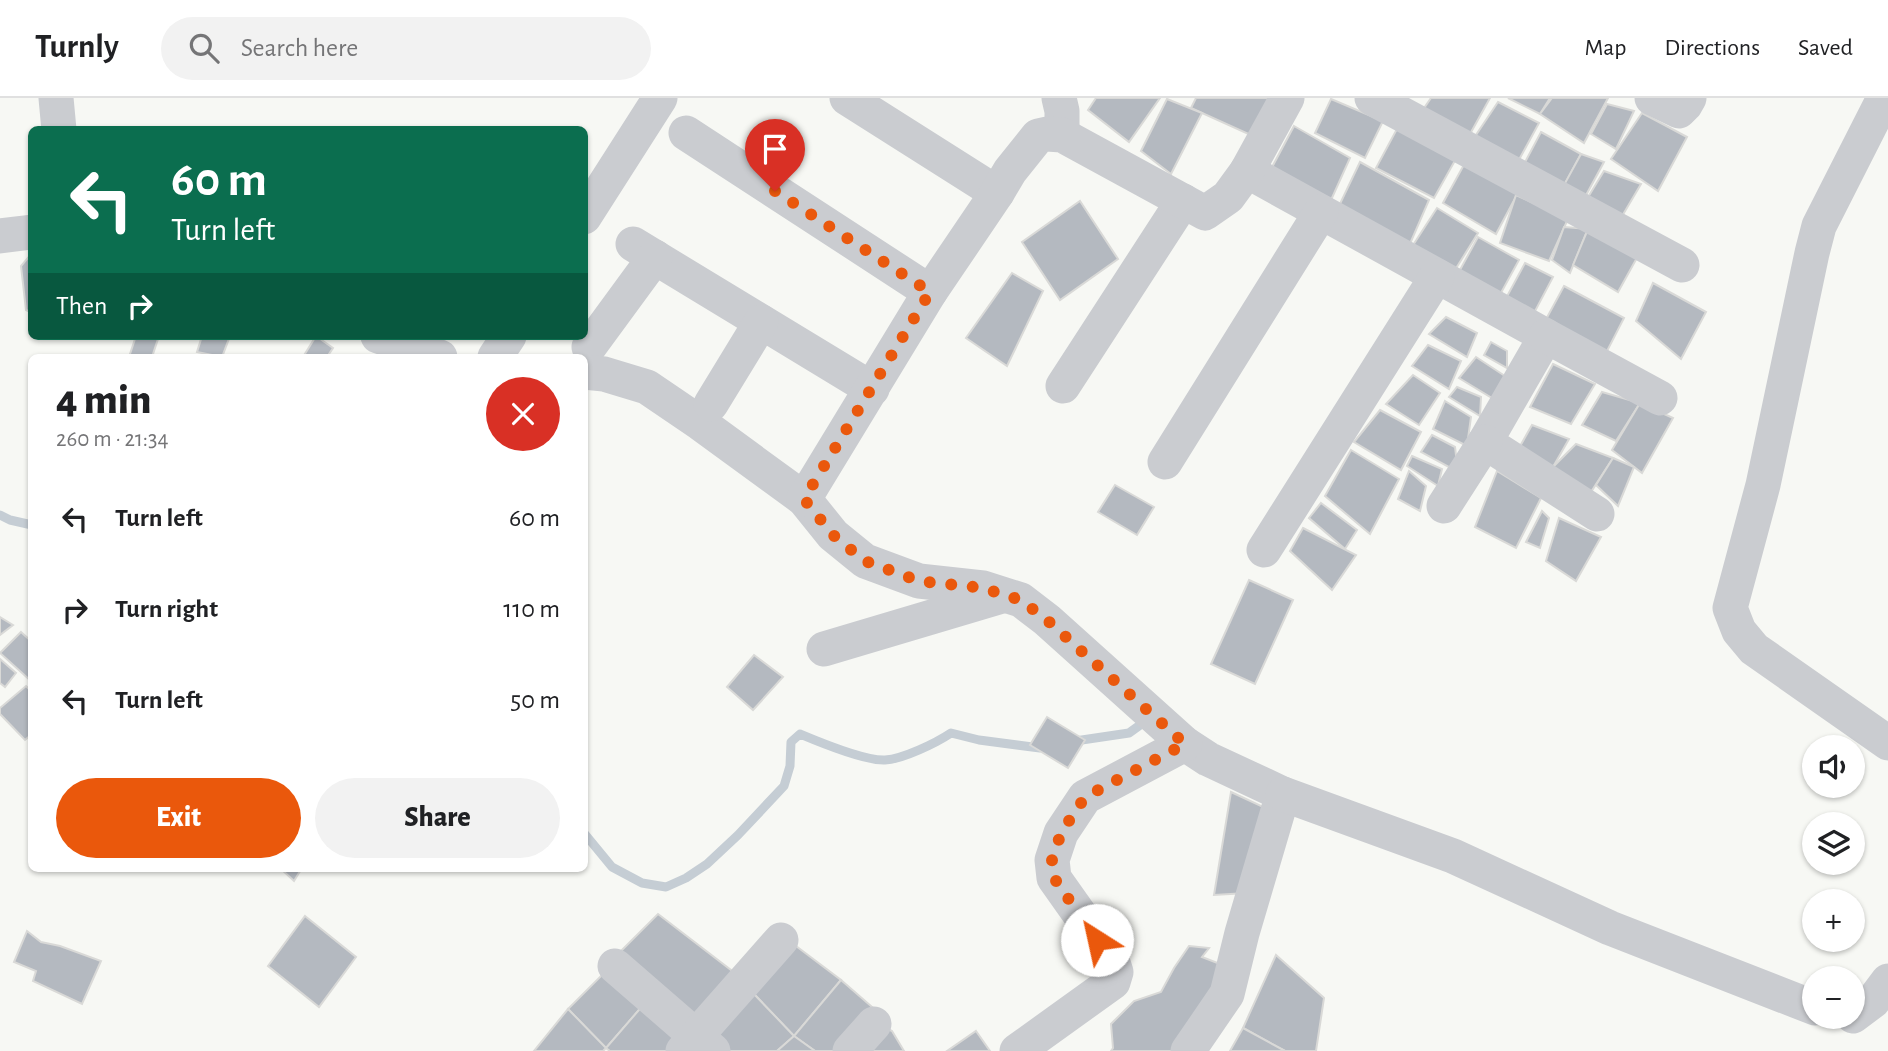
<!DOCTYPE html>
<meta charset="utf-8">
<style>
:root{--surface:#fff;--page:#f2f2f2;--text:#202124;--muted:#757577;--line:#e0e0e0;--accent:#ea580c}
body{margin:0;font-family:"Alegreya Sans",sans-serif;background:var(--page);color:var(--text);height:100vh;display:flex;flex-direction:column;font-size:26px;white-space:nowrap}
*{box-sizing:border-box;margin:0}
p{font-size:23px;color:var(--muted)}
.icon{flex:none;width:38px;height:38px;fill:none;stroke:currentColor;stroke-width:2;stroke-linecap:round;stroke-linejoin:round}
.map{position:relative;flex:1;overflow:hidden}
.side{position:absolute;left:28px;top:256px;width:560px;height:518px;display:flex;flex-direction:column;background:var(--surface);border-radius:10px;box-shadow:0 2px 5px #0004}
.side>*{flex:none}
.top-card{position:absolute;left:28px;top:28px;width:560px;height:214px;border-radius:10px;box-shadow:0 2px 5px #0004;background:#0b6e4f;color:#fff;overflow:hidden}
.fabs{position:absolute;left:1802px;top:637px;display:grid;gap:14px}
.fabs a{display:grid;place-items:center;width:63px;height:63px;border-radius:50%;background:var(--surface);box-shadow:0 2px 5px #0004;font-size:35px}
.pin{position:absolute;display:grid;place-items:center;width:60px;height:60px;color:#fff;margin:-72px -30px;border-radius:50% 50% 50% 0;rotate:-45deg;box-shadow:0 0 7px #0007}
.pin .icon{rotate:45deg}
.me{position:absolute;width:77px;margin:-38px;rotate:325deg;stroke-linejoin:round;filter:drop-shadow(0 0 5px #0008)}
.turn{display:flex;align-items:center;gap:24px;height:147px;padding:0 28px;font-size:32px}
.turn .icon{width:91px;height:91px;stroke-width:2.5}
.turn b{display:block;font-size:49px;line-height:60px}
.then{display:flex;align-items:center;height:66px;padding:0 28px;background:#0003;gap:14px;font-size:26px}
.round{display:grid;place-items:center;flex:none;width:74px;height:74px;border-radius:37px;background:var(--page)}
.overview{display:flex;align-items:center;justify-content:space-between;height:119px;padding:0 28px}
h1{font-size:42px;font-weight:800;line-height:52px}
.button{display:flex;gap:14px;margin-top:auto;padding:14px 28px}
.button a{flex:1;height:80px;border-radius:42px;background:var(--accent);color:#fff;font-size:28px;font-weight:800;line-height:80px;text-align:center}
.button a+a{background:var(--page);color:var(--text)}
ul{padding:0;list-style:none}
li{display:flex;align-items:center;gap:21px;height:91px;padding:0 28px}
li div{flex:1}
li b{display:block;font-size:26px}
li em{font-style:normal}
header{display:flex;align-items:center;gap:42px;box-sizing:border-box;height:98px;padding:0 35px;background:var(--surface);border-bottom:2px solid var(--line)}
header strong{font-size:33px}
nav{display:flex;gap:38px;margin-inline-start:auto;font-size:24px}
.search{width:490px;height:63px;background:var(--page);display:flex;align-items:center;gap:18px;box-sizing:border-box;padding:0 24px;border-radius:38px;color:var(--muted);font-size:26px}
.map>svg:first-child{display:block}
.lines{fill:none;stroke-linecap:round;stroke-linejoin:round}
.stream{stroke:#c5cdd4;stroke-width:9}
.building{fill:#b4b9c0;stroke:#d9d9d7;stroke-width:2}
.street{stroke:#caccd0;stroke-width:35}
.route{stroke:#ea580c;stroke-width:12;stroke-dasharray:0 21.6}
</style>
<header>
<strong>Turnly</strong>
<div class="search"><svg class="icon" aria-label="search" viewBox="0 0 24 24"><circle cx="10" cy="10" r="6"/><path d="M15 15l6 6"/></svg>Search here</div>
<nav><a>Map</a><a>Directions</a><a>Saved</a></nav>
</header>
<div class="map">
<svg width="1888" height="953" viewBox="0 0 1888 953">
<rect width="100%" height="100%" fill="#f7f8f4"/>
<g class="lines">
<!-- stream -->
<g class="stream">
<polyline points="0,417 10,422 32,427"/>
<polyline points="1075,643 1129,635 1147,622"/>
<path d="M584,735L612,769L642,785L666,789L686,780L707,766L738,737L784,688L790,668L791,644L800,636C819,644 864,663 885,662C903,661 936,645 951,635L979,642L1040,650L1044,649"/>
</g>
</g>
<!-- building -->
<g class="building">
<polygon points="1096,0 1160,0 1129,44 1088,12"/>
<polygon points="1196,0 1276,0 1255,39 1191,10"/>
<polygon points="1431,0 1490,0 1465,45 1420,16"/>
<polygon points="1508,0 1550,0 1540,16"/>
<polygon points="1552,0 1608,0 1584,45 1540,16"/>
<polygon points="1167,1 1202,15 1171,76 1141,53"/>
<polygon points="1331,1 1383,23 1365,60 1315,35"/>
<polygon points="1498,4 1539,25 1514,71 1470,46"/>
<polygon points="1607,6 1634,13 1616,51 1591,36"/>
<polygon points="1642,15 1687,39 1658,93 1611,61"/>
<polygon points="1294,28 1350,60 1327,111 1270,73"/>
<polygon points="1398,29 1457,59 1434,100 1376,70"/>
<polygon points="1541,34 1581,56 1560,95 1522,70"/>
<polygon points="1581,56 1604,64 1585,99 1564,87"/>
<polygon points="1466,63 1519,93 1496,136 1443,105"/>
<polygon points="1360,64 1429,102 1406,155 1337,112"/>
<polygon points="1604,73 1641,86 1618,125 1582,109"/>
<polygon points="1516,97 1568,121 1549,163 1500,145"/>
<polygon points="1080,103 1118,161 1060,202 1022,144"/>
<polygon points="1437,110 1478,135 1450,180 1408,155"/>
<polygon points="1564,129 1588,131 1570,175 1552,162"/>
<polygon points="1588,131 1638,158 1618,194 1573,167"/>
<polygon points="1478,139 1519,162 1496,204 1455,181"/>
<polygon points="32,155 32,215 26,212 21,168"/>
<polygon points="1525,165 1553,179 1533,217 1505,202"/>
<polygon points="1012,175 1043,193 1007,268 966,240"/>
<polygon points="1653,185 1706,214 1681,261 1636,223"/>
<polygon points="1564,188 1624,220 1605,257 1544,225"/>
<polygon points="1446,219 1477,235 1467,259 1429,236"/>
<polygon points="126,238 159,238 152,259 129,259 135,241"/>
<polygon points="202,238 230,238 222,259 197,254"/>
<polygon points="316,238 333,250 327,259 303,259"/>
<polygon points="1491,244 1507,253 1507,270 1484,257"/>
<polygon points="1428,247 1461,263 1449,291 1412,268"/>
<polygon points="1476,259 1514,284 1492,300 1459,280"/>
<polygon points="1553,266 1595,286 1571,326 1530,309"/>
<polygon points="1413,277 1440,295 1419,327 1386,306"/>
<polygon points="1457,289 1481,299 1480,318 1449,299"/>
<polygon points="1602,294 1640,305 1616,343 1582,327"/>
<polygon points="1445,303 1471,319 1467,348 1433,331"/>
<polygon points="1640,305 1673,320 1642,375 1612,352"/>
<polygon points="1380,312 1421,334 1401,372 1354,344"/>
<polygon points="1532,327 1569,341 1549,376 1519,350"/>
<polygon points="1432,337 1455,349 1458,374 1421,354"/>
<polygon points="1576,346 1613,360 1589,397 1552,370"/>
<polygon points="1351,352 1399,381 1370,436 1325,398"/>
<polygon points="1412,358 1442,371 1438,388 1407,368"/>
<polygon points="1613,360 1634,369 1618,408 1596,387"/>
<polygon points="1409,373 1426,388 1420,413 1398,401"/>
<polygon points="1497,373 1541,400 1516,450 1475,429"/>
<polygon points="1115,387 1154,409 1137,437 1098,414"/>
<polygon points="1321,405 1357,432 1345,451 1309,420"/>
<polygon points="1542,413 1549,420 1540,450 1526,444"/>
<polygon points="1559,420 1601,439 1576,483 1546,463"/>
<polygon points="1303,430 1356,457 1332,492 1290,453"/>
<polygon points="1249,482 1293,502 1255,586 1211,566"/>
<polygon points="0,519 13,527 0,537"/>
<polygon points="21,534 32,544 32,584 0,555"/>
<polygon points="754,557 783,579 753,612 727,589"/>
<polygon points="0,561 16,575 5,589 0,585"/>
<polygon points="26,588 32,594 32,636 25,642 0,616 0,610"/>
<polygon points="1047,619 1085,642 1068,670 1030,647"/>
<polygon points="1231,694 1272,713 1247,795 1214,797"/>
<polygon points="280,770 302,770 294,783"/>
<polygon points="658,816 740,879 697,929 617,857"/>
<polygon points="305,818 356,859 319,909 268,868"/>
<polygon points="27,833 41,844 60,848 101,863 82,906 33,883 36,873 14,864"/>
<polygon points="796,848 841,882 794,938 753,895"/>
<polygon points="1189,848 1209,850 1202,859 1233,871 1188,953 1111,953 1113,950 1111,926 1134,903 1161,894 1174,870"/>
<polygon points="1276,857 1324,900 1316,953 1285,953 1243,930"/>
<polygon points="607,872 645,905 606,950 568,911"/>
<polygon points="841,882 879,915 842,953 815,953 794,938"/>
<polygon points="753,895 794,938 777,953 729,953 713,941"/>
<polygon points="645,905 688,940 675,953 610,953 606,950"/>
<polygon points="568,911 606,950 603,953 534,953"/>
<polygon points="886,930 892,933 904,953 866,953"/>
<polygon points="1243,930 1285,953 1230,953"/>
<polygon points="976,933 990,953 947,953"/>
<polygon points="794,938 815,953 777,953"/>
</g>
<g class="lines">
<!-- street -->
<g class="street">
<polyline points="56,0 59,32"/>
<polyline points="847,0 997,95"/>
<polyline points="1059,0 1062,13 1062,37"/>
<polyline points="1372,0 1682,167"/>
<polyline points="1652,0 1679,13 1685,7 1689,0"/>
<polyline points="1884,0 1819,128 1812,155 1763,387 1730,510 1739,533 1754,551 1888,645"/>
<polyline points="686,35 930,194"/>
<polyline points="1247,73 1546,238 1485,344 1597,416"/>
<polyline points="584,119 660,0"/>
<polyline points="0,138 32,134"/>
<polyline points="633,146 872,291"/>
<polyline points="378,238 440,259"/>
<polyline points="1546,238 1660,300"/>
<polyline points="589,249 655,159"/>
<polyline points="495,259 509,238"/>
<polyline points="584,274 604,276 647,289 700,325 804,401 833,437 865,463 919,483 983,490 1021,502 1047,522 1185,646 1208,661 1283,696 1242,835 1227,896 1188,953"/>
<polyline points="1063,288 1183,103"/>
<polyline points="711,306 761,224"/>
<polyline points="1165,364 1321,114"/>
<polyline points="804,401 930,194 997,95 1010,73 1038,38 1047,36 1062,37 1205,115 1228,99 1247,73 1287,0"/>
<polyline points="1444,408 1485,344"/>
<polyline points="1264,452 1437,178"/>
<polyline points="824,551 1002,498"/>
<polyline points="1283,696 1453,758 1610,830 1815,910"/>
<polyline points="615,868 713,953"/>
<polyline points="1853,918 1873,903 1888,883"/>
<polyline points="683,953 781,842"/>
<polyline points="850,953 874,926"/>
<polyline points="1017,953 1113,884 1116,874 1112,862 1054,780 1052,762 1061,735 1085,699 1185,646"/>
</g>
</g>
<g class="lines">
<!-- route -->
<polyline class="route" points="775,93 930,194 804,401 833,437 865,463 919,483 983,490 1021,502 1047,522 1185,646 1085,699 1061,735 1052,762 1054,780 1097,842"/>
</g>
</svg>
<div class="fabs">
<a><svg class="icon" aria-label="sound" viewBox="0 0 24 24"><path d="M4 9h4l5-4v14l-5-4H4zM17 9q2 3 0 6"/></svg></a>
<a><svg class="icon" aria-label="layers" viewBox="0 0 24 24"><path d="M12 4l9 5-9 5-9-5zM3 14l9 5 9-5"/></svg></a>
<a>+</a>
<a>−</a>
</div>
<div class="pin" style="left:775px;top:93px;background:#d93025"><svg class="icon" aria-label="arrive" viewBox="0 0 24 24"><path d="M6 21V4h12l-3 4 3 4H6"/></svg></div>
<svg class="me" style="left:1097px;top:842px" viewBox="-20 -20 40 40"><circle r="19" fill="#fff"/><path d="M0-13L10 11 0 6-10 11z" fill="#ea580c"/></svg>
<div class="top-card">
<div class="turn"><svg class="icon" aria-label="left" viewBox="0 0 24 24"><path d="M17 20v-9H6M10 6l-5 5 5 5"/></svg><div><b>60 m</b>Turn left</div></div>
<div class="then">Then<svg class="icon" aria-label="right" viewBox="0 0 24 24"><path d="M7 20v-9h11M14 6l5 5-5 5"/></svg></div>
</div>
<section class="side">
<div class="overview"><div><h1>4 min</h1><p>260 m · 21:34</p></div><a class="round" style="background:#d93025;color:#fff"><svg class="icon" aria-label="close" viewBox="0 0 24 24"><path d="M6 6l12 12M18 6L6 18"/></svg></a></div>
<ul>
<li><svg class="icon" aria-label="left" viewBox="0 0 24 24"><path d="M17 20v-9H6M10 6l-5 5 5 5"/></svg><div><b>Turn left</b></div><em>60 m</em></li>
<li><svg class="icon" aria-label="right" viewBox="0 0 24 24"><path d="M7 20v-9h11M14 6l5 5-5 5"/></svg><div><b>Turn right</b></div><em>110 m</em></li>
<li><svg class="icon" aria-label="left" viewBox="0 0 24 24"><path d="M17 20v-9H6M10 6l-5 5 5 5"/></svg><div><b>Turn left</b></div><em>50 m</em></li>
</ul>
<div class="button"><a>Exit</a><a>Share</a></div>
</section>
</div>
